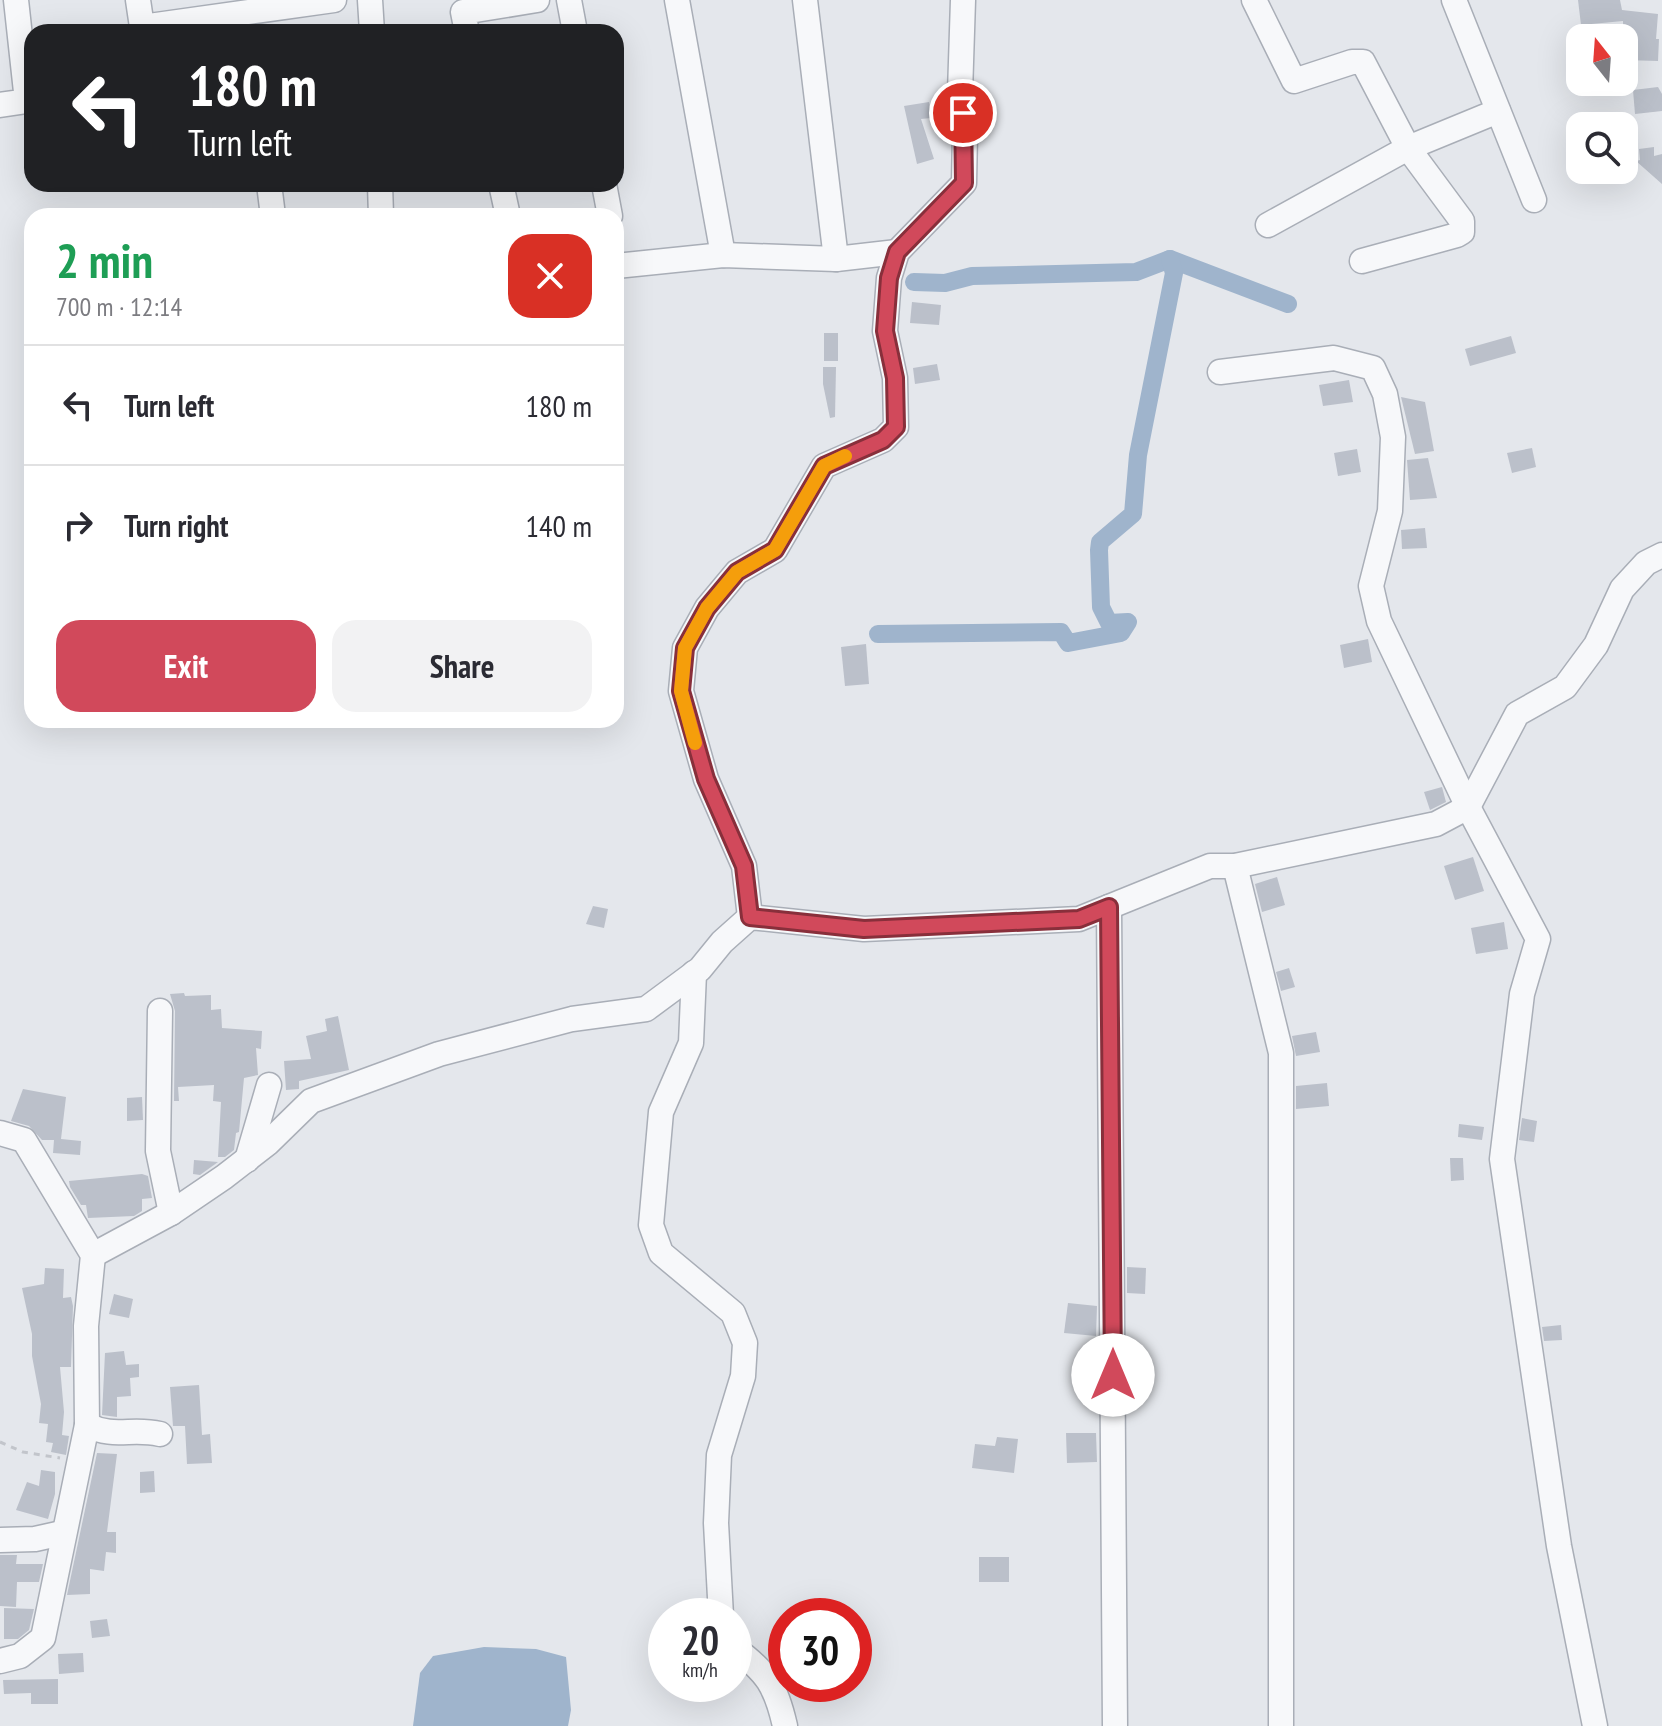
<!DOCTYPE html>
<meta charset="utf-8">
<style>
:root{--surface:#fff;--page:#f2f2f3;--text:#2b2b33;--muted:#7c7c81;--line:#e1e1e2;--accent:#d1495b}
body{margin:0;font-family:"PT Sans Narrow",sans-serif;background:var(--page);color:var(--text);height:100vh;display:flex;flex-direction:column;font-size:30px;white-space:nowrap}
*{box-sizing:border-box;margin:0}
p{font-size:26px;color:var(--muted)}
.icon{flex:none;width:44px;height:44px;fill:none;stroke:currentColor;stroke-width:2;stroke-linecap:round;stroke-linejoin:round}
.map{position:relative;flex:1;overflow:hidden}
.panel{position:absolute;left:24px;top:208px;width:600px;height:520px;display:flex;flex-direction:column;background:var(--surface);border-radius:24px;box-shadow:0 8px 32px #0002}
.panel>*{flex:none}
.guide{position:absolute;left:24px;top:24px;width:600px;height:168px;border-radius:24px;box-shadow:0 8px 32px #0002;background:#202124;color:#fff;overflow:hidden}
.needle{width:52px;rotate:343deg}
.tools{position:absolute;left:1566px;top:24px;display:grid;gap:16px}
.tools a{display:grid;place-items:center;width:72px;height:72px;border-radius:16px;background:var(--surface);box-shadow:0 8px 32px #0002;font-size:40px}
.speed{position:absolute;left:648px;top:1598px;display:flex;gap:16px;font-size:40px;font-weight:700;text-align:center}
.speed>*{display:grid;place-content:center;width:104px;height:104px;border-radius:50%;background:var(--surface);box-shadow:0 8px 32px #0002;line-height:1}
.speed small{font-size:20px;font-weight:400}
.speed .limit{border:12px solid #d22;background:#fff;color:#111}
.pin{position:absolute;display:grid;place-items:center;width:68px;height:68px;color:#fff;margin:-34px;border:4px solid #fff;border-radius:50%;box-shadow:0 2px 8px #0007}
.me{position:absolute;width:88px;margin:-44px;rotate:0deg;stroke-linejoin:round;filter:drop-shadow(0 0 6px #0008)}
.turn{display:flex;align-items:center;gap:28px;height:168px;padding:0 32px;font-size:36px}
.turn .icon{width:104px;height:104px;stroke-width:2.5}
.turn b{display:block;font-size:56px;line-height:68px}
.round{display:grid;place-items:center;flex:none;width:84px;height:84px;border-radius:24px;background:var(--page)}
.overview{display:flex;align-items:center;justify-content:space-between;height:136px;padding:0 32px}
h1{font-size:48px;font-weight:600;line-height:60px;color:#1e9e55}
.action{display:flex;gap:16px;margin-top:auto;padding:16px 32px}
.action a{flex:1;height:92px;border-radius:24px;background:var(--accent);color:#fff;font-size:32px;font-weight:600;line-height:92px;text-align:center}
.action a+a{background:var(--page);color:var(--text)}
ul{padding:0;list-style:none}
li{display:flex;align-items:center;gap:24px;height:120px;padding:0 32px;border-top:2px solid var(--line)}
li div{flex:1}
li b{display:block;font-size:30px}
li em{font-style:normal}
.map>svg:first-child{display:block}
.water{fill:#9fb4cc}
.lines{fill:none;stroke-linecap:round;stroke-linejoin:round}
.canal{stroke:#9fb4cc;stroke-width:18}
.building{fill:#bbc0ca}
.minor-casing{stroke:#a9aeb7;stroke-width:27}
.path{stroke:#c2c5cb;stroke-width:3;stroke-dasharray:6 6;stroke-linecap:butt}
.minor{stroke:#f7f8fa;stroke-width:24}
.route-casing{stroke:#882f3b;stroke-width:20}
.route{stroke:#d1495b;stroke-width:14}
.slow{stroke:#f59e0b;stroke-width:14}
</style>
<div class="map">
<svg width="1662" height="1726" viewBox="0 0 1662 1726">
<rect width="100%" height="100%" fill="#e4e7ec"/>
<!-- water -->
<polygon class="water" points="484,1647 536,1649 566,1657 571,1710 568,1726 413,1726 420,1673 433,1656"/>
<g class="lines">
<!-- canal -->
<g class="canal">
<polyline points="914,282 945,283 972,276 1136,272 1170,259 1288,304"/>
<polyline points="878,634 1061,632 1068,643 1121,633 1128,622 1109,623 1101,607 1099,550 1100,542 1133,514 1138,455 1174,273 1170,259"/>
</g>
</g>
<!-- building -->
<g class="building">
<polygon points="1578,0 1620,0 1622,10 1658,14 1656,39 1659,39 1658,61 1624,60 1623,21 1581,25"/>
<polygon points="1658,87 1662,94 1662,111 1635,114 1633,90"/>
<polygon points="929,102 931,118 921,119 934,159 917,164 904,106"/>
<polygon points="1654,147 1654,156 1662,154 1662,184 1636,161 1640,160 1639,149"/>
<polygon points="912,302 941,305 939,325 910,323"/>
<rect x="824" y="333" width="14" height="28"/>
<polygon points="1511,336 1516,353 1470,366 1465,349"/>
<polygon points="937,364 940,380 915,384 913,368"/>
<polygon points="823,367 836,367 835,417 830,418 823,384"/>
<polygon points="1349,380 1353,402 1323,406 1319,385"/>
<polygon points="1401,397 1425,402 1434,451 1415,454"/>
<polygon points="1532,448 1536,467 1512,473 1507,453"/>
<polygon points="1357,449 1361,472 1338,476 1334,453"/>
<polygon points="1428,458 1437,498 1410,500 1407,460"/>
<polygon points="1425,528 1427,548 1402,549 1401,530"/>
<polygon points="1368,639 1372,662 1344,668 1340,645"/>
<polygon points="866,644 869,684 845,686 841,647"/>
<polygon points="1442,787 1446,802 1430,810 1424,792"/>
<polygon points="1473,857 1484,891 1455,900 1444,866"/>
<polygon points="1277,877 1285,905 1262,912 1255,884"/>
<polygon points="593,906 608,909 604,928 586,924"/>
<polygon points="1504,922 1508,949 1476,954 1471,928"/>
<polygon points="1289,968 1295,987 1281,991 1276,972"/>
<polygon points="184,993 185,996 211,995 211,1010 221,1009 222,1028 262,1031 261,1049 256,1048 258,1075 244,1078 239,1132 236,1133 234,1150 225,1157 218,1157 221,1102 213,1101 214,1085 178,1087 179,1101 174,1101 175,1011 170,994"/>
<polygon points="338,1016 349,1070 299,1081 299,1089 286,1090 284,1061 311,1059 306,1036 327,1031 325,1019"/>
<polygon points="1316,1032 1320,1052 1296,1056 1292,1036"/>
<polygon points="1327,1083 1329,1106 1296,1109 1296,1086"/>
<polygon points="23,1089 66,1097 61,1139 81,1141 80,1155 53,1153 54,1140 42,1140 29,1126 11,1121"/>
<polygon points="142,1097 143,1120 127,1121 127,1098"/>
<polygon points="1522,1118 1537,1121 1534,1142 1519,1140"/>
<polygon points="1459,1124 1484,1127 1482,1140 1458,1137"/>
<polygon points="1450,1158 1463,1158 1464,1180 1451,1181"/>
<polygon points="194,1160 218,1162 200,1175 193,1174"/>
<polygon points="142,1174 148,1176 152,1198 142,1199 142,1211 134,1216 88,1218 86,1205 81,1205 70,1187 69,1181"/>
<polygon points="1127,1267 1146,1268 1145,1294 1127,1293"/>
<polygon points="45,1268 64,1269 63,1298 71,1297 73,1306 71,1367 60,1367 64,1412 62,1435 69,1436 66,1455 51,1452 53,1443 46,1442 48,1424 39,1423 41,1404 32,1356 32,1334 22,1288 44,1284"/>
<polygon points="114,1294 133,1299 129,1318 109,1314"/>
<polygon points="1068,1303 1097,1306 1096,1336 1064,1333"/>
<polygon points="1561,1325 1562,1340 1544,1341 1542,1327"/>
<polygon points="124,1351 126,1365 139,1364 139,1377 130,1378 131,1396 117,1397 117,1417 102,1415 105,1353"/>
<polygon points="199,1385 202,1435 210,1434 212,1463 187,1464 185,1426 173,1426 170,1387"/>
<polygon points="1066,1433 1096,1433 1097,1462 1067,1463"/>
<polygon points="997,1437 1018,1439 1014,1473 972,1468 975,1444 995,1446"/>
<polygon points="97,1453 117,1454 107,1532 116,1532 116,1553 106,1552 104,1571 90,1569 90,1594 67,1595"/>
<polygon points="41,1470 55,1472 55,1494 48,1519 16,1510 27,1482 39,1486"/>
<polygon points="154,1471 155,1492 140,1493 140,1472"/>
<polygon points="0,1555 17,1555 16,1564 43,1564 39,1582 17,1582 16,1607 0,1606"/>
<rect x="979" y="1557" width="30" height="25"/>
<polygon points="4,1608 34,1609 29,1630 18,1639 4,1639"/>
<polygon points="107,1619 110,1636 92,1638 90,1621"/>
<polygon points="83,1653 84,1672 59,1674 58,1654"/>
<polygon points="58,1679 58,1704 31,1704 31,1693 4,1694 3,1680"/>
</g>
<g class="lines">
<defs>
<g id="minor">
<polyline points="138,0 142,27 334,0"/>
<polyline points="370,0 372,32"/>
<polyline points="569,0 575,32"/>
<polyline points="677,0 723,255"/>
<polyline points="805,0 836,259"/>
<polyline points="1254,0 1294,81 1352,62 1363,62 1408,148 1462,221 1462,232 1457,235 1362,261"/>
<polyline points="1454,0 1534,200"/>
<polyline points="467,32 463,12 537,0"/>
<polyline points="0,105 27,101 16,0"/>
<polyline points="269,184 273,216"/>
<polyline points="380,184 381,216"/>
<polyline points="501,184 508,216"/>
<polyline points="604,184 610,216"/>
<polyline points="1268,225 1408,148 1498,111"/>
<polyline points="616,266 723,255 836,259 897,252"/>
<polyline points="1220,372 1334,358 1373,368 1385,394 1393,437 1390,511 1371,586 1379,621 1468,807 1538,939 1522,994 1502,1159 1559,1546 1595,1726"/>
<polyline points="1235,866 1281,1053 1281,1726"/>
<polyline points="1109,907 1115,1726"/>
<polyline points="750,917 744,866 706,779 681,691 685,648 707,608 737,572 775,550 824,466 883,440 896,427 895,378 885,331 889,278 897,252 964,183 965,134 960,93 963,0"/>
<polyline points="694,973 691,1043 661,1112 651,1225 661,1253 733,1313 745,1343 743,1376 719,1455 716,1523 721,1616"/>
<polyline points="160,1011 158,1151 171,1213"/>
<polyline points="0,1133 24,1140 93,1255 86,1326 87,1425 43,1638 20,1656 0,1661"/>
<polyline points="247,1160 269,1085"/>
<polyline points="93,1255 171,1213 224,1177 268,1143 311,1101 439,1054 572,1019 646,1009 700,969 722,942 750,917 864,929 1079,919 1210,866 1235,866 1436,824 1468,807 1517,714 1565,687 1596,645 1622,589 1646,563 1662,555"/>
<path d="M87,1425C115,1439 131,1427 160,1434"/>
<polyline points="0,1540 35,1539 62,1533"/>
<path d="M734,1648C767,1672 776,1686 785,1726"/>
</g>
</defs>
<!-- minor casing -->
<use href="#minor" class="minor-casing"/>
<!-- path -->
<polyline class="path" points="0,1442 23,1452 60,1458"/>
<!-- minor -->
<use href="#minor" class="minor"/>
</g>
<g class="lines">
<defs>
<polyline id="route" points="963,113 964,183 897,252 889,278 885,331 895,378 896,427 883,440 824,466 775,550 737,572 707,608 685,648 681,691 706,779 744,866 750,917 864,929 1079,919 1109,907 1113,1375"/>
</defs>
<!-- route casing -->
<use href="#route" class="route-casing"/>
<!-- route -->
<use href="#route" class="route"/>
<!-- slow -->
<polyline class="slow" points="695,743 681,691 685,648 707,608 737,572 775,550 824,466 845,456"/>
</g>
</svg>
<div class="tools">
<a><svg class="needle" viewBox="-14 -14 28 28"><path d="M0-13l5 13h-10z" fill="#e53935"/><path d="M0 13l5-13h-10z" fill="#7c7c81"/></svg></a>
<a><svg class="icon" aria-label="search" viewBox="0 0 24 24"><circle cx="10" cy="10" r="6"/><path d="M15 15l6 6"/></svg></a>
</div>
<div class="speed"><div>20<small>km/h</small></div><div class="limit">30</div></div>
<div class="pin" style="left:963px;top:113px;background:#d93025"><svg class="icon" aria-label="arrive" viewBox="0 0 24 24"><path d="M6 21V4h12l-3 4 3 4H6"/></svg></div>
<svg class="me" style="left:1113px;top:1375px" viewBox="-20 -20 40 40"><circle r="19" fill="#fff"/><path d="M0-13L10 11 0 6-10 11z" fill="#d1495b"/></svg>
<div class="guide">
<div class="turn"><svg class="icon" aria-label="left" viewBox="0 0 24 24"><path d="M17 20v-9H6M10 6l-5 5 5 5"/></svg><div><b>180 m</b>Turn left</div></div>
</div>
<section class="panel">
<div class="overview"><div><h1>2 min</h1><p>700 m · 12:14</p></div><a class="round" style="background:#d93025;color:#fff"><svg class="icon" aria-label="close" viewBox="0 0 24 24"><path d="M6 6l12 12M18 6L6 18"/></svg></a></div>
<ul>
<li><svg class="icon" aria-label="left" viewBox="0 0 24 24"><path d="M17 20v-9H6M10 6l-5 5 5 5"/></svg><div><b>Turn left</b></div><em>180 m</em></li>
<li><svg class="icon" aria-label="right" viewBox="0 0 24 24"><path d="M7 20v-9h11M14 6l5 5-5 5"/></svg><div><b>Turn right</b></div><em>140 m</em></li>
</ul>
<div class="action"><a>Exit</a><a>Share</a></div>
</section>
</div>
